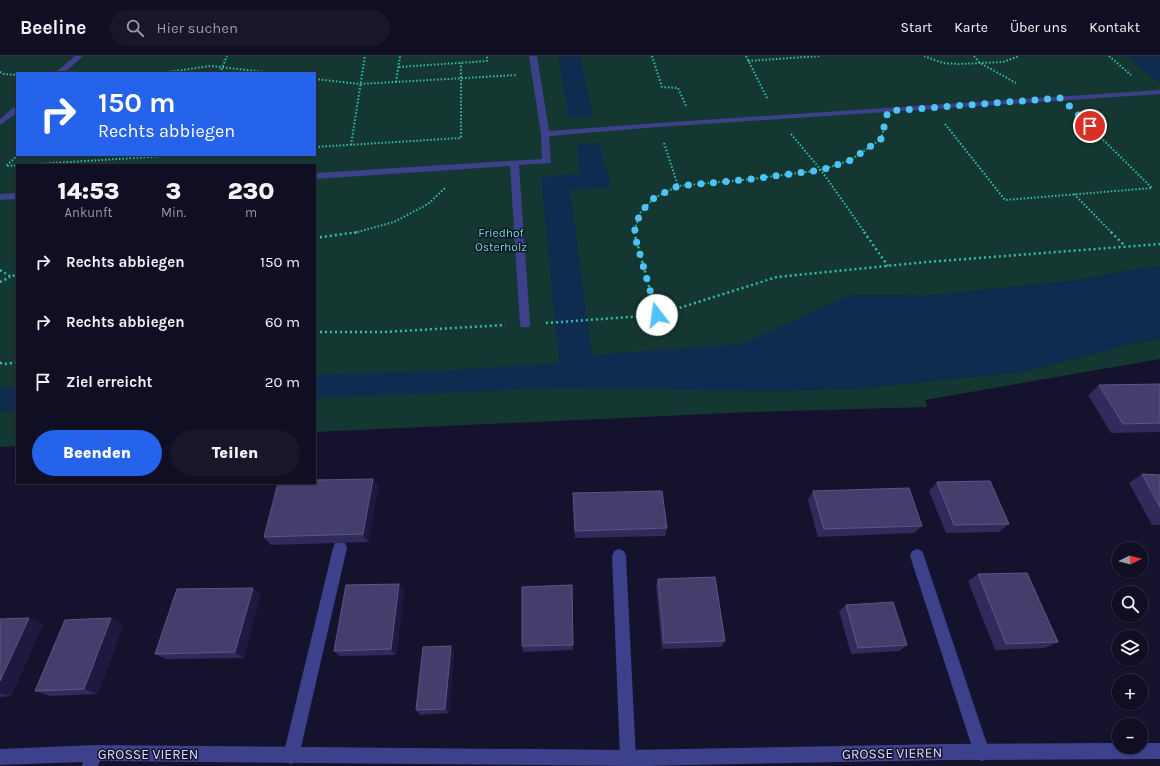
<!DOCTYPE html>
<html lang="de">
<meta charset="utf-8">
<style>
:root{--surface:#0f0e22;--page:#18172a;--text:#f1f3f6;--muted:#9b9ca5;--line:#2f2e40;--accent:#2563eb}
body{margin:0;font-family:Karla,sans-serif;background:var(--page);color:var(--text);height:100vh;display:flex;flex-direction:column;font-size:15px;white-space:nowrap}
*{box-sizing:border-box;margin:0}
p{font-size:13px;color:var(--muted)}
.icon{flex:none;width:22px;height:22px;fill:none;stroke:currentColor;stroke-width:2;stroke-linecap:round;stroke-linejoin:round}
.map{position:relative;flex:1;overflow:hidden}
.drawer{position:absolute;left:16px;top:108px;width:300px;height:320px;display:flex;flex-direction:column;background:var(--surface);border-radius:0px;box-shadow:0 1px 3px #0004,0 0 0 1px var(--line)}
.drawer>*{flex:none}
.top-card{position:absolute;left:16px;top:16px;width:300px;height:84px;border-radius:0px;box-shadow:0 1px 3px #0004,0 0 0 1px var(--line);background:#2563eb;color:#fff;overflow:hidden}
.needle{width:26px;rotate:84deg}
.buttons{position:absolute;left:1112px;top:486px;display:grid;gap:8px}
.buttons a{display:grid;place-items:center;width:36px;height:36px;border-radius:50%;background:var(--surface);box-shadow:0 1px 3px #0004,0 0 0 1px var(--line);font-size:20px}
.pin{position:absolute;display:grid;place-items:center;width:34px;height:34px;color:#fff;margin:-17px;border:2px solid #fff;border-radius:50%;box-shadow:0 1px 4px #0007}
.me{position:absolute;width:44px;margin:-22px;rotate:345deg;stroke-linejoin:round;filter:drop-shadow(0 0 3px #0008)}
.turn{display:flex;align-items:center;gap:14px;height:84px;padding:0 16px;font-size:18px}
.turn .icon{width:52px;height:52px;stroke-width:2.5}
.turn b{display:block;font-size:28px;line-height:34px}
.eta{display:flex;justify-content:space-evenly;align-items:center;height:68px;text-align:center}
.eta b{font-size:24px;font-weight:800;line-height:28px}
.button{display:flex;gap:8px;margin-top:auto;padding:8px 16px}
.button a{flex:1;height:46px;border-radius:24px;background:var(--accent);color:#fff;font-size:16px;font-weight:800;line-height:46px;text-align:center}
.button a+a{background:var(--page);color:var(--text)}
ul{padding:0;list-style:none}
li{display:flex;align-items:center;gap:12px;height:60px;padding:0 16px}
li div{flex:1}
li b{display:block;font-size:15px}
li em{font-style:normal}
header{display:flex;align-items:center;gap:24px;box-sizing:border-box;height:56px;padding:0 20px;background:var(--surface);border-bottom:1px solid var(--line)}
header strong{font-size:19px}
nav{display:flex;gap:22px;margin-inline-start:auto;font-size:14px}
.search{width:280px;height:36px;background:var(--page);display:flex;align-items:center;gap:10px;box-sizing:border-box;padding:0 14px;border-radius:22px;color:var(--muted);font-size:15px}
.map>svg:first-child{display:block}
.green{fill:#153732;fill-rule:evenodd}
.water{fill:#0d2c50}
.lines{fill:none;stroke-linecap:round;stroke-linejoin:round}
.path-far1{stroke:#31bfa9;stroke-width:2;stroke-dasharray:1.5 2;stroke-linecap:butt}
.path{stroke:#31bfa9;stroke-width:2.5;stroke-dasharray:2 3;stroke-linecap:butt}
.lane{fill:#3d418c;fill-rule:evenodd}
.street{fill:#3d418c;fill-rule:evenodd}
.wall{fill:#302b5a}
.shaded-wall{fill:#1d1941}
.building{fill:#433e6c;stroke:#5b5783}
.route{stroke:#4fc3f7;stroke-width:7;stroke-dasharray:0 12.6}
.labels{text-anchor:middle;stroke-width:3;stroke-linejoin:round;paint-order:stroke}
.park-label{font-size:12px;fill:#67e1b7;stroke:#14122d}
.near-street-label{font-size:14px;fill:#deddff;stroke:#14122d}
</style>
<header>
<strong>Beeline</strong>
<div class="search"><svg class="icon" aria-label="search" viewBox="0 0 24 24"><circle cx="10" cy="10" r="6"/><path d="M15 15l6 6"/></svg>Hier suchen</div>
<nav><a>Start</a><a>Karte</a><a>Über uns</a><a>Kontakt</a></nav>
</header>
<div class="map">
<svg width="1160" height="710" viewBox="0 0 1160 710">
<rect width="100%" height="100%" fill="#14122d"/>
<!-- green -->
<path class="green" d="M0,0H1127L1160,27V211L1144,212L1080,224L927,240L850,239L760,335L864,332L1025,315L1135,287L1160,283V303L925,344L927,351L751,356L315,376V109H17V390L0,391ZM17,17H315V99H17Z"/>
<!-- water -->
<g class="water">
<polygon points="558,0 580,0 593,60 569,62"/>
<polygon points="1127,0 1160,0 1160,27"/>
<polygon points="599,87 611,131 570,134 592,299 742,288 850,239 927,240 1080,224 1144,212 1160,211 1160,283 1135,287 1025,315 864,332 760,335 561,332 315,342 315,319 457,314 559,307 541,121 580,118 577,89"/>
<polygon points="0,331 17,331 17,355 0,356"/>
</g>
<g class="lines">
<!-- path-far1 -->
<g class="path-far1">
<polyline points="652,0 662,31 678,32 686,50"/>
<polyline points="746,0 768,44"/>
<polyline points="924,0 943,7 958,8 1003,6 1019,0"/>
<polyline points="974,0 980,7 1016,27"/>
<polyline points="1109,0 1131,19"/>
<polyline points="748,5 820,0"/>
<polyline points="399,11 487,5 487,0"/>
<polyline points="0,16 4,18 17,19"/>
<polyline points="160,17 211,10 273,17"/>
<polyline points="220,17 227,0"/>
<polyline points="315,23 360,28 517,19"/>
<polyline points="396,26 400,0"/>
<polyline points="945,68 1005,144 1152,132 1079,60"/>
<polyline points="791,78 821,114 865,177"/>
<polyline points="664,87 678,130"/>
<polyline points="351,89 365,0"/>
<polyline points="315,91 461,82 461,7"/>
<polyline points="18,99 6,110 182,99"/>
<polyline points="1074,138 1112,177"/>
<polyline points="354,177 394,166 428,148 446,131"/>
<polyline points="634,177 640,157 654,142 678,130 752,123 821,114 851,104 881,83 884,72"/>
</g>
<!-- path -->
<g class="path">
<polyline points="634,176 657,259"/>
<polyline points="864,176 888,210"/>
<polyline points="1111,176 1125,190"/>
<polyline points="315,182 358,176"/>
<polyline points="0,214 11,221 17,218"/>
<polyline points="0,226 10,221"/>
<polyline points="546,267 657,259 777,221 927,206 1160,188"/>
<polyline points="315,276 384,276 505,269"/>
<polyline points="0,307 6,308 17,306"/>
</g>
<!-- lane -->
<g class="lane">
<polygon points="75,0 83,0 64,17 55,17"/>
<polygon points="529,0 537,0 549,75 658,67 1160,34 1160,38 658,71 549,80 551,105 550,107 519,109 530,268 529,271 521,271 520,268 510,110 315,123 315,117 542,103 541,78"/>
<polygon points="14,51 17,51 17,57 0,69 0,63"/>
<polygon points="17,137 17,143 0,144 0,138"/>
<polygon points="340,486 345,487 347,492 299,700 297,706 291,708 285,706 283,700 333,492 335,487"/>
<polygon points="619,493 624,495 626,500 636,702 634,708 629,710 622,708 620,702 612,500 614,495"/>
<polygon points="917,493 922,495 924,500 990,697 988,703 982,705 976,703 974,697 910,500 912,495"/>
</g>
<!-- street -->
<polygon class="street" points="1119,687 1119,691 1141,691 1141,687 1160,687 1160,703 945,704 642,710 100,705 98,710 82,710 83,706 0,709 0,693 95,689 628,694 945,688"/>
</g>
<!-- wall -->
<g class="wall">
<polygon points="1160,328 1160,376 1111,377 1088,339 1099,329"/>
<polygon points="1142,418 1160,419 1160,469 1152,469 1129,427"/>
<polygon points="373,423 378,431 368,486 271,489 264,481"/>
<polygon points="937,426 1009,468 999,476 946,477 929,435"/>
<polygon points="813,435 922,470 914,477 818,481 808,444"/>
<polygon points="573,437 667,472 665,480 575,482"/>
<polygon points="978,518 1058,586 1045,592 995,594 968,525"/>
<polygon points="658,523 725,585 721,591 662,593 656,530"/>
<polygon points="399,528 404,534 396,599 340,600 334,595"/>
<polygon points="572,529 573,594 523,596 522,590"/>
<polygon points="261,538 244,602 166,603 155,598"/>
<polygon points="846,549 907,589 899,595 851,598 839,555"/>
<polygon points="0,563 43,568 11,640 0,641"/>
<polygon points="123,569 98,638 50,640 35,635"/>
<polygon points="451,590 454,596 449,657 420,659 416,654"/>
</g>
<!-- shaded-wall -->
<g class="shaded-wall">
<polygon points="373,423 378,431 368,486 363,478"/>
<polygon points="399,528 404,534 396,599 391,593"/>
<polygon points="253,532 261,538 244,602 235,596"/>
<polygon points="29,562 43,568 11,640 0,637 0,625"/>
<polygon points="111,562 123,569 98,638 84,633"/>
<polygon points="451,590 454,596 449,657 445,653"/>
</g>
<!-- building -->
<g class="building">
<polygon points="1160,328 1160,367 1123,368 1099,329"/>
<polygon points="1142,418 1160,419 1160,451"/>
<polygon points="373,423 363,478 264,481 278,427 315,427 315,424"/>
<polygon points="990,425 1009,468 954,469 937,426"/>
<polygon points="909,432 922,470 824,473 813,435"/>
<polygon points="662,435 667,472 575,475 573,437"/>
<polygon points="1027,517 1058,586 1006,588 978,518"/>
<polygon points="715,521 725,585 664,587 658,523"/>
<polygon points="399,528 391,593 334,595 346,529"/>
<polygon points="572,529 573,589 522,590 522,531"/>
<polygon points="253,532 235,596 155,598 177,533"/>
<polygon points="893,546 907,589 858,592 846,549"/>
<polygon points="29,562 0,625 0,563"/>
<polygon points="111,562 84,633 35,635 65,564"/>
<polygon points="451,590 445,653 416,654 423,591"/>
</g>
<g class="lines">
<!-- route -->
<polyline class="route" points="657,259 634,177 640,157 654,142 678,130 752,123 821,114 851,104 881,83 888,55 1061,42 1090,70"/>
</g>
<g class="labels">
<!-- park labels -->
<g class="park-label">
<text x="501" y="181">Friedhof<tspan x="501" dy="14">Osterholz</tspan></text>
</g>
<!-- near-street labels -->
<g class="near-street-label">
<text transform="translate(892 697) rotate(-1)" y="5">GROSSE VIEREN</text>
<text x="148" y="703">GROSSE VIEREN</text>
</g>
</g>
</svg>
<div class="buttons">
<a><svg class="needle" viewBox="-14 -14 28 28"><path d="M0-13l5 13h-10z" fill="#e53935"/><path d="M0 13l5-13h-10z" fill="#9b9ca5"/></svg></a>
<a><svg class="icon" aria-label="search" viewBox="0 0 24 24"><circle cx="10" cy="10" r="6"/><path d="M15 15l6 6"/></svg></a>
<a><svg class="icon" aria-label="layers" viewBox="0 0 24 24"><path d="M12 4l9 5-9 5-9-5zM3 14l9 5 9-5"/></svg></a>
<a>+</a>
<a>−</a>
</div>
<div class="pin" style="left:1090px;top:70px;background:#d93025"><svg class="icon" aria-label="arrive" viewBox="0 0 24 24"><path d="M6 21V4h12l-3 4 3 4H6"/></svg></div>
<svg class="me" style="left:657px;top:259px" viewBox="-20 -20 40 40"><circle r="19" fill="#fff"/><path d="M0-13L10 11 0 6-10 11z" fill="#4fc3f7"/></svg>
<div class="top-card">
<div class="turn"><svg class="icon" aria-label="right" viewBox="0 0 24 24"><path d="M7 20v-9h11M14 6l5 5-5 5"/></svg><div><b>150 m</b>Rechts abbiegen</div></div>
</div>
<section class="drawer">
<div class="eta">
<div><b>14:53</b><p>Ankunft</p></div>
<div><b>3</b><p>Min.</p></div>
<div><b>230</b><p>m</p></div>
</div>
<ul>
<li><svg class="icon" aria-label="right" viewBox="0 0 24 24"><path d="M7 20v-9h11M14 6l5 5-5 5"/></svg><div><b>Rechts abbiegen</b></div><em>150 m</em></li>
<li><svg class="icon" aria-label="right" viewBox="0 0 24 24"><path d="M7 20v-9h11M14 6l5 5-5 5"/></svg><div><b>Rechts abbiegen</b></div><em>60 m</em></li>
<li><svg class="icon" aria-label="arrive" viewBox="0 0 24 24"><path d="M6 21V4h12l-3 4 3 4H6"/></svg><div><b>Ziel erreicht</b></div><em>20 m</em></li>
</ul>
<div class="button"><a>Beenden</a><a>Teilen</a></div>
</section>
</div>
